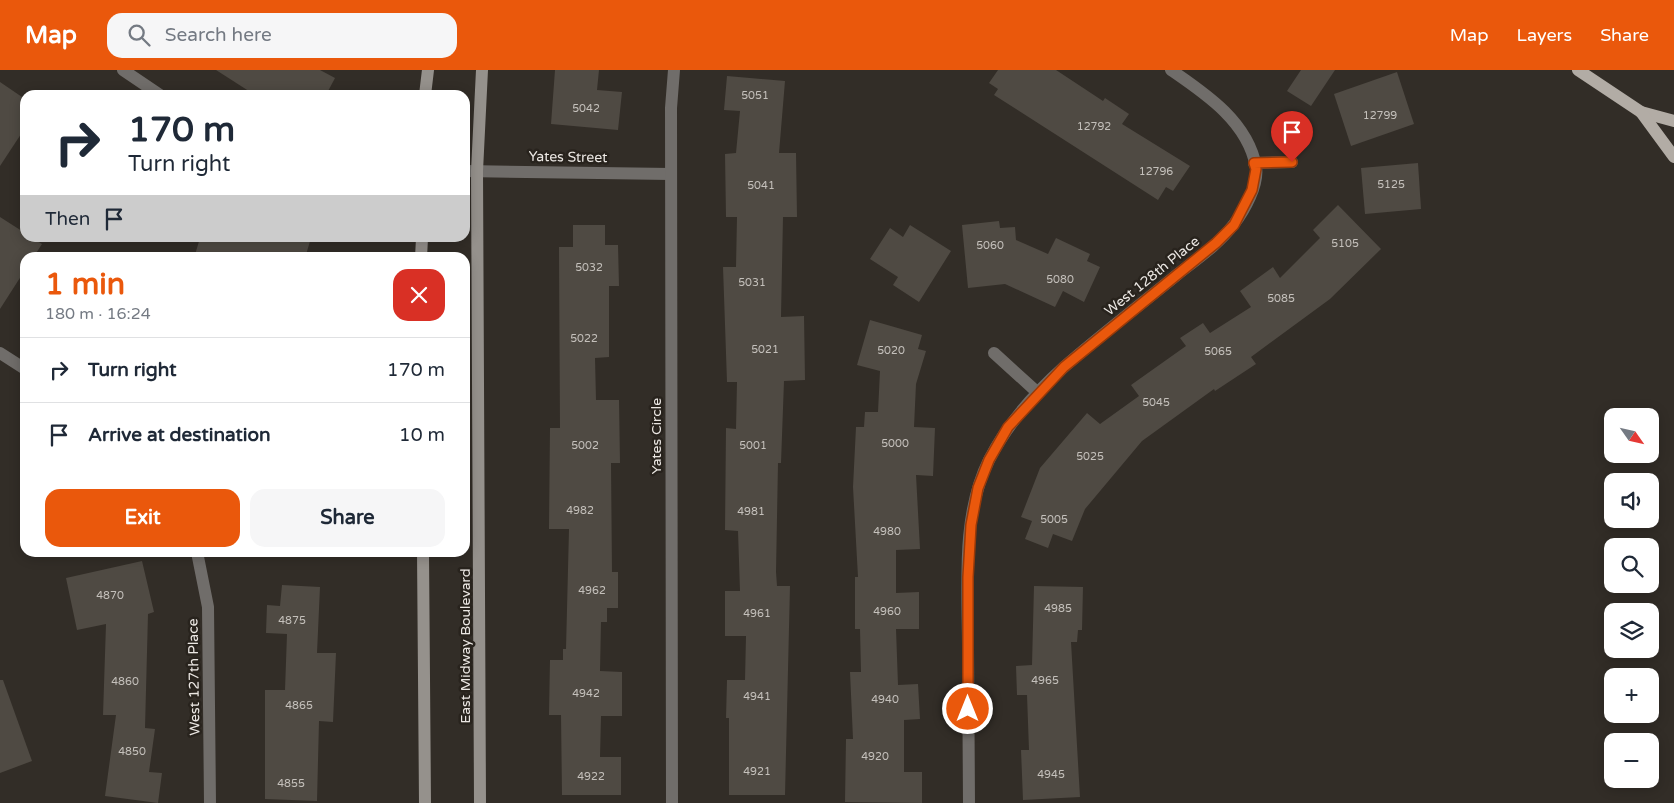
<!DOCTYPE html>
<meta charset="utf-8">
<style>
body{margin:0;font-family:"Varela Round",sans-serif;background:#f6f6f7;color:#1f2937;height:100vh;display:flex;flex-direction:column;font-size:19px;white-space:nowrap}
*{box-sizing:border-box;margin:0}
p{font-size:16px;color:#747a83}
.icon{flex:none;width:28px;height:28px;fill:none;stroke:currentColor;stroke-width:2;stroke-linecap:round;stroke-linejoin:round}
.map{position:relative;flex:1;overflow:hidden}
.drawer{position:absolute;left:20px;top:182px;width:450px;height:305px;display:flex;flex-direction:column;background:#fff;border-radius:15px;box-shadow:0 2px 12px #0003}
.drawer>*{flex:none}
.banner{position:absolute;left:20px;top:20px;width:450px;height:152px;border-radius:15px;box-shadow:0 2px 12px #0003;background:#fff;color:#1f2937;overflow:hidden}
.needle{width:32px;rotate:124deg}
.tools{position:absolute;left:1604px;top:338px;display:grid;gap:10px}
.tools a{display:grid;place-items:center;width:55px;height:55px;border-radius:10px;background:#fff;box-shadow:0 2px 12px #0003;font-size:25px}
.pin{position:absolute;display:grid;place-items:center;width:42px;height:42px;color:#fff;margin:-51px -21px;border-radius:50% 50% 50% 0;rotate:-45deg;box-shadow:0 0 5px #0007}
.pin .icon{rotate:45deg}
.me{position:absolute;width:55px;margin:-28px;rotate:0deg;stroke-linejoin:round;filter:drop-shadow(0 0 4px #0008)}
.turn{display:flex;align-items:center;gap:18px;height:105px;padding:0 25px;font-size:22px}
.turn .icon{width:65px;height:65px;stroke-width:2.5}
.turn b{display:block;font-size:35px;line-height:42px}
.then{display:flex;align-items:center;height:48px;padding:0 25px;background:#0003;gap:10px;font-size:19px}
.round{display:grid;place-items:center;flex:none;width:52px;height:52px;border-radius:15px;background:#f6f6f7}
.head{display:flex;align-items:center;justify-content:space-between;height:85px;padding:0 25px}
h1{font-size:30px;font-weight:800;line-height:38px;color:#ea580c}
.button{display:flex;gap:10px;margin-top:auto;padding:10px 25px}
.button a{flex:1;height:58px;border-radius:15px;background:#ea580c;color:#fff;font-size:20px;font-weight:800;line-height:58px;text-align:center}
.button a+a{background:#f6f6f7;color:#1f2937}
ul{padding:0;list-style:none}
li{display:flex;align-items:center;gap:15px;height:65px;padding:0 25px;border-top:1px solid #e0e1e3}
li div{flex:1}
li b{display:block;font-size:19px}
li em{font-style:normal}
header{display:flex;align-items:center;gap:30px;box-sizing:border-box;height:70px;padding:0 25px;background:#ea580c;color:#fff}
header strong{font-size:24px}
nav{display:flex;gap:28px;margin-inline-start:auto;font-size:18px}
.search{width:350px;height:45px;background:#f6f6f7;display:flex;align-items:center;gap:12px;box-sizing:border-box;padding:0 18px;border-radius:15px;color:#747a83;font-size:19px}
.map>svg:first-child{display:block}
.building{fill:#4f4a43}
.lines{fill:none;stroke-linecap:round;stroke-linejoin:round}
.minor{stroke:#706d6a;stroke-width:12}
.secondary{stroke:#95918c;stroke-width:12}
.primary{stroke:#b2aca5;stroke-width:12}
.route-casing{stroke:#983908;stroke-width:12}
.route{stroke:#ea580c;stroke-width:9}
.labels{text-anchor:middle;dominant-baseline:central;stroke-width:5;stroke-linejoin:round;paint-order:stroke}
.number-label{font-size:11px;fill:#c4c0bb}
.street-label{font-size:14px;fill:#ebe7e3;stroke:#28231d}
</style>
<header>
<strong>Map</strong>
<div class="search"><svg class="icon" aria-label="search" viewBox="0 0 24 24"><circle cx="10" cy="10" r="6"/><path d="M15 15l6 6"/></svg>Search here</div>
<nav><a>Map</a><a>Layers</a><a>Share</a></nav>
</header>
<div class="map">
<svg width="1674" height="733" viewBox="0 0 1674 733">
<rect width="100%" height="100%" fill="#322d27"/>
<g class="building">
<path d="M 216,0 L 320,0 L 335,8 L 326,25 L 255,25 Z"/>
<path d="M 555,0 L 599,0 L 597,20 L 622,22 L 618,60 L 551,54 Z"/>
<path d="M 998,0 L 1056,0 L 1103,31 L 1105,28 L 1129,44 L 1122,54 L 1190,96 L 1173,121 L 1166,117 L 1158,130 L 994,25 L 998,19 L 989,13 Z"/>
<path d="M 1301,0 L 1335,0 L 1311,36 L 1287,21 Z"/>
<path d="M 1397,2 L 1414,54 L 1351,76 L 1334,24 Z"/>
<path d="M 727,6 L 785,11 L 779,83 L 796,83 L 797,147 L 783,147 L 781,247 L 804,246 L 805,310 L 784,311 L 781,393 L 778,393 L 776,502 L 777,516 L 790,516 L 785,725 L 729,725 L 729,648 L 726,648 L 727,610 L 745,610 L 746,566 L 725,566 L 725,521 L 740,521 L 738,461 L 725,460 L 726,358 L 736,359 L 737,312 L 727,312 L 723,197 L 736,197 L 737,147 L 726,147 L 725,84 L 736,83 L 740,41 L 724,40 Z"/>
<path d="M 0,12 L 25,29 L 25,58 L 0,96 Z"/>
<path d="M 1418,93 L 1421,139 L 1365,144 L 1361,98 Z"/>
<path d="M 1338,135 L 1381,179 L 1330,229 L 1251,287 L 1256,294 L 1215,321 L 1214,319 L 1142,371 L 1085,439 L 1072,471 L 1053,464 L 1048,478 L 1025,469 L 1032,451 L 1021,447 L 1040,398 L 1087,343 L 1100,354 L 1139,326 L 1131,315 L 1186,276 L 1180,268 L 1203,253 L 1210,263 L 1251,237 L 1240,221 L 1273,197 L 1280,208 L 1320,168 L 1313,160 Z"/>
<path d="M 0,147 L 25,163 L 25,168 L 32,168 L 42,174 L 33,188 L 25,188 L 25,200 L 0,239 Z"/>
<path d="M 999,151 L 1000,158 L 1015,157 L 1016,170 L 1048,184 L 1056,168 L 1090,184 L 1087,191 L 1100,197 L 1084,232 L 1063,221 L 1055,237 L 1005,214 L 968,218 L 962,155 Z"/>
<path d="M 573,155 L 605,155 L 605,175 L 618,175 L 619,216 L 609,216 L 609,287 L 595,288 L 596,330 L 619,330 L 620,393 L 611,393 L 612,502 L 618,502 L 618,538 L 607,538 L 607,552 L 601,552 L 600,601 L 622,602 L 622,646 L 601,646 L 600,687 L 621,687 L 621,725 L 562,725 L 561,645 L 549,645 L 550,590 L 563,590 L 563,579 L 566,579 L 569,459 L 549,459 L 550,358 L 560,358 L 559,177 L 573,177 Z"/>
<path d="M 910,155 L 951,181 L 919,232 L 893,215 L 898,207 L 870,189 L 890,158 L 903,167 Z"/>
<path d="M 200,168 L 311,168 L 305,188 L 194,188 Z"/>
<path d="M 870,250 L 922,265 L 918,279 L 926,281 L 916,314 L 914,357 L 935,358 L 933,406 L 916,405 L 920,479 L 896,480 L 896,523 L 919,522 L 919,559 L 896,559 L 898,615 L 918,614 L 920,649 L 904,650 L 904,702 L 922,702 L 922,733 L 845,732 L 846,669 L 853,669 L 850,602 L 861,602 L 860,559 L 855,559 L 855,507 L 858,507 L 853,417 L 856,357 L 864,357 L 865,342 L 878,342 L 880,301 L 857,295 Z"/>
<path d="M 142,491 L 154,542 L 148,544 L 145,658 L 155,659 L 149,702 L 162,703 L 158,733 L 105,726 L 116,645 L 103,645 L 106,554 L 77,560 L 66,508 Z"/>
<path d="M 282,515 L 320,517 L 317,583 L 336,583 L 333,652 L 319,651 L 317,731 L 265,729 L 265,620 L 285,620 L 287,564 L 266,563 L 267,535 L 280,536 Z"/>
<path d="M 1034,516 L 1083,517 L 1082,560 L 1078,560 L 1077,572 L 1071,572 L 1080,727 L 1023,730 L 1021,680 L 1029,680 L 1027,625 L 1017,625 L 1016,596 L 1032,595 Z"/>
<path d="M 0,610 L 3,610 L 32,691 L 0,703 Z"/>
</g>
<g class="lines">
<g class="minor">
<path d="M 123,0 L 160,25"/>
<path d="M 1254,93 L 1292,92"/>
<path d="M 465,101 L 671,104"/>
<path d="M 0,283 L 25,299"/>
<path d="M 994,283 L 1038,323"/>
<path d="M 197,482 L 208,537 L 210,733"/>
<path d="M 672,733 L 671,38 L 674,0"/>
<path d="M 969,733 C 969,681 968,629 968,578 C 968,516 961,446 989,390 C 1007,354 1035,323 1064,297 C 1101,265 1140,235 1178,204 C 1197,189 1219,174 1234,154 C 1244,141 1259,115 1256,97 C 1248,52 1206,24 1171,0"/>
</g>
<g class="secondary">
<path d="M 425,25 L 428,0"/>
<path d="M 421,188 L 422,168"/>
<path d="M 423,482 L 425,733"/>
<path d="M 480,733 L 477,101 L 482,0"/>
</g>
<g class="primary">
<path d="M 1578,0 L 1641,42 L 1674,51"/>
<path d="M 1641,42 L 1674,87"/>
</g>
</g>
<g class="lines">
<g class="route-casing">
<path id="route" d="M 968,639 L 968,507 L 971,455 L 978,418 L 989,390 L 1008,357 L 1064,297 L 1216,173 L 1234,155 L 1252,120 L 1256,99 L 1254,93 L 1292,92"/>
</g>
<use href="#route" class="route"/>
</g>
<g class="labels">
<g class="number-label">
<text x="755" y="25">5051</text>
<text x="586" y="38">5042</text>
<text x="1380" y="45">12799</text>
<text x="1094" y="56">12792</text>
<text x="1156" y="101">12796</text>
<text x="1391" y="114">5125</text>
<text x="761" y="115">5041</text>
<text x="1345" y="173">5105</text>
<text x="990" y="175">5060</text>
<text x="589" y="197">5032</text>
<text x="1060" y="209">5080</text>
<text x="752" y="212">5031</text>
<text x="1281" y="228">5085</text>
<text x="584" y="268">5022</text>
<text x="765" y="279">5021</text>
<text x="891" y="280">5020</text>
<text x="1218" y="281">5065</text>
<text x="1156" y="332">5045</text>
<text x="895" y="373">5000</text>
<text x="585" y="375">5002</text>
<text x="753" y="375">5001</text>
<text x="1090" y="386">5025</text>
<text x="580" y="440">4982</text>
<text x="751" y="441">4981</text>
<text x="1054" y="449">5005</text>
<text x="887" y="461">4980</text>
<text x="592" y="520">4962</text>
<text x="110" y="525">4870</text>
<text x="1058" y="538">4985</text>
<text x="887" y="541">4960</text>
<text x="757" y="543">4961</text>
<text x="292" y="550">4875</text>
<text x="1045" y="610">4965</text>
<text x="125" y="611">4860</text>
<text x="586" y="623">4942</text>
<text x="757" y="626">4941</text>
<text x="885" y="629">4940</text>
<text x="299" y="635">4865</text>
<text x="132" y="681">4850</text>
<text x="875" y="686">4920</text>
<text x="757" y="701">4921</text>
<text x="1051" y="704">4945</text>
<text x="591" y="706">4922</text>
<text x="291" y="713">4855</text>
</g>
<g class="street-label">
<text transform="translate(568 87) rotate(1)">Yates Street</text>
<text transform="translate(1152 206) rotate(-39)">West 128th Place</text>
<text transform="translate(656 366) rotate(-90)">Yates Circle</text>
<text transform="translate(465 576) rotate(-90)">East Midway Boulevard</text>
<text transform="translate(194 607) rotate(-91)">West 127th Place</text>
</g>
</g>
</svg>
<div class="tools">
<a><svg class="needle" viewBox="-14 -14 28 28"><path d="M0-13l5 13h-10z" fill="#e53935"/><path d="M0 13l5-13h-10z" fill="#747a83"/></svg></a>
<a><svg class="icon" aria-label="sound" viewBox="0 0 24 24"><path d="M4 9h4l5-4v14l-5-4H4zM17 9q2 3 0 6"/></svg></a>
<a><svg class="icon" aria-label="search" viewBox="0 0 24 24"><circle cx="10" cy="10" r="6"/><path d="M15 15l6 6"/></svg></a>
<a><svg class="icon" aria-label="layers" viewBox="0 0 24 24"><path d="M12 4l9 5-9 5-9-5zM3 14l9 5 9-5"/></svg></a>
<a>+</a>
<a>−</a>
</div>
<div class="pin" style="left:1292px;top:92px;background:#d93025"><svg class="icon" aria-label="arrive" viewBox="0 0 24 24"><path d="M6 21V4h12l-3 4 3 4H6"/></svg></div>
<svg class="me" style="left:968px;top:639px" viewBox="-20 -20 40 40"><circle r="17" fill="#ea580c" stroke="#fff" stroke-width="3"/><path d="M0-11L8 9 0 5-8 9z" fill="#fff"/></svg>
<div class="banner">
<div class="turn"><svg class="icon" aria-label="right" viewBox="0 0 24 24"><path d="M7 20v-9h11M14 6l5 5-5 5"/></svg><div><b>170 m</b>Turn right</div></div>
<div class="then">Then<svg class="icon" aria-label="arrive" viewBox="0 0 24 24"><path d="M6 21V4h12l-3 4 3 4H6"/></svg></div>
</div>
<section class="drawer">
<div class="head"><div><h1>1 min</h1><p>180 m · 16:24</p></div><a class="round" style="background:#d93025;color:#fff"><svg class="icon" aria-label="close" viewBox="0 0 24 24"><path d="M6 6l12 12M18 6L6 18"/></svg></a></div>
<ul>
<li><svg class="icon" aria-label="right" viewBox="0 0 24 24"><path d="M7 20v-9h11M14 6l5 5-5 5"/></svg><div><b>Turn right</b></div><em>170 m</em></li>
<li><svg class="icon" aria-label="arrive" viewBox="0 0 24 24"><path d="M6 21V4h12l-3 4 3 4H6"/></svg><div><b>Arrive at destination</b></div><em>10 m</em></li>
</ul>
<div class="button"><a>Exit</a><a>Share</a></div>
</section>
</div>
